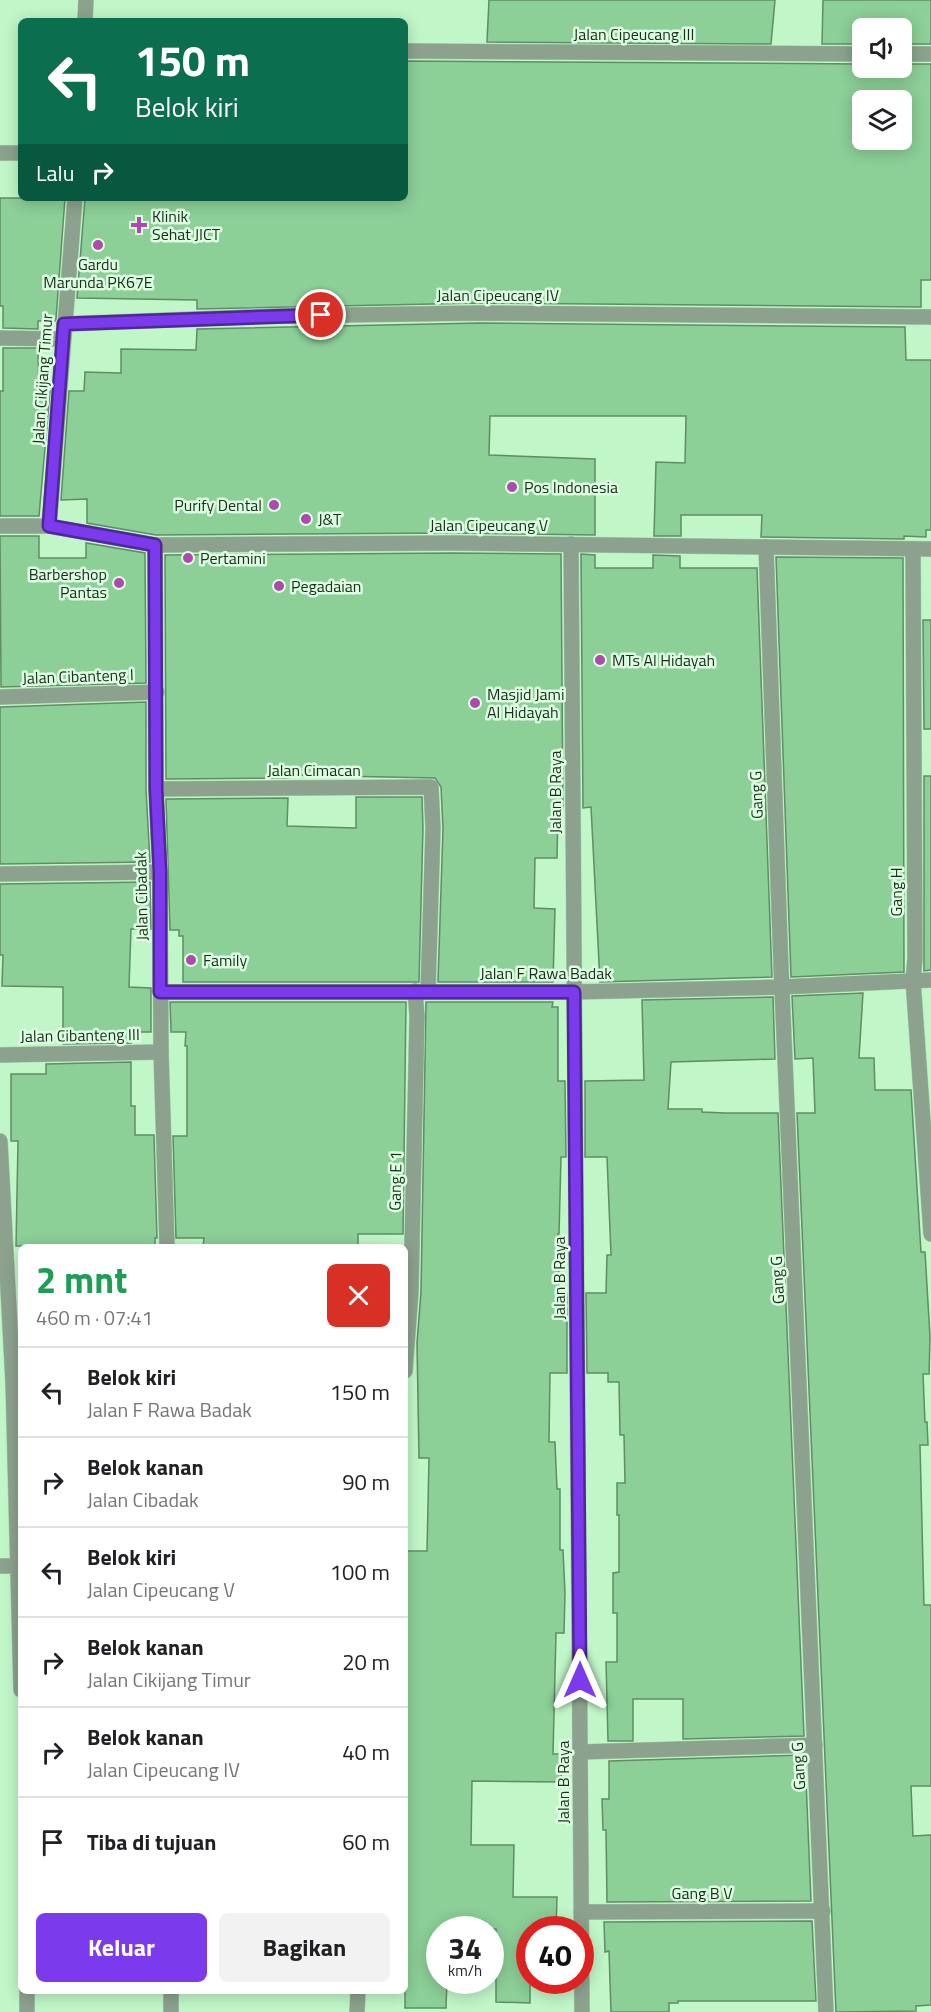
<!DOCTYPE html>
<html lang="id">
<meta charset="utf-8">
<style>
body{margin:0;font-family:"Titillium Web",sans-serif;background:#f2f2f2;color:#202124;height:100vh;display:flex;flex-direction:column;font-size:22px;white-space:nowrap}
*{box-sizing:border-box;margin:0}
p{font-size:20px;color:#757577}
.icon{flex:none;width:33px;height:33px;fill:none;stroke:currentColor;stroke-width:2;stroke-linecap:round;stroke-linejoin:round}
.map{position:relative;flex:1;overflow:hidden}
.drawer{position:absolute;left:18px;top:1244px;width:390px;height:750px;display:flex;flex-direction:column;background:#fff;border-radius:9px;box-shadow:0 3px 15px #0003}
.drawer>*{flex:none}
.hud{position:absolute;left:18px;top:18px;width:390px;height:183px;border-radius:9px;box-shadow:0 3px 15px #0003;background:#0b6e4f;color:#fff;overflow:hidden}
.fabs{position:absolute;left:852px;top:18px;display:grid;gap:12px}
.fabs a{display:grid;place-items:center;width:60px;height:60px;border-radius:9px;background:#fff;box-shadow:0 3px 15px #0003;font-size:30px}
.speed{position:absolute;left:426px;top:1916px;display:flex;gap:12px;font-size:30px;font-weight:700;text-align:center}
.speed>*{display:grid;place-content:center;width:78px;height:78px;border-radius:50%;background:#fff;box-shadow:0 3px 15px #0003;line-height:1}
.speed small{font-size:15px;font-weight:400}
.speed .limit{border:9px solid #d22;background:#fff;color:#111}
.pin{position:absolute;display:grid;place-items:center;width:51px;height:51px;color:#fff;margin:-26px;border:3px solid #fff;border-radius:50%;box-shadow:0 2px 6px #0007}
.me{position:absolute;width:66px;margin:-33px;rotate:0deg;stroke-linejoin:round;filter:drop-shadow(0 0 4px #0008)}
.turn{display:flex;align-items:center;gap:21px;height:126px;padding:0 18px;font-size:27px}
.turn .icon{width:78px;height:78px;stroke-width:2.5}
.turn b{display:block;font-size:42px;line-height:51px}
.then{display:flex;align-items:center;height:57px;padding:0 18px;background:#0003;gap:12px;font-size:22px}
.round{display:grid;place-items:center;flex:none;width:63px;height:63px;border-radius:9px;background:#f2f2f2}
.overview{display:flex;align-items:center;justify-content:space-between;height:102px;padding:0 18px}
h1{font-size:36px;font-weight:700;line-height:45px;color:#1e9e55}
.primary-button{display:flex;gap:12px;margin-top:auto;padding:12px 18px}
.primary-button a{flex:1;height:69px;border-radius:9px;background:#7c3aed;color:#fff;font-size:24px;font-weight:700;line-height:69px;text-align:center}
.primary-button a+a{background:#f2f2f2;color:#202124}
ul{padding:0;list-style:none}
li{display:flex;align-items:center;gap:18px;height:90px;padding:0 18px;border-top:2px solid #e0e0e0}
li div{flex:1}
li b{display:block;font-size:22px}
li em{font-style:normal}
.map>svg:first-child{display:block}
.building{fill:#8ccf97;stroke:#5d8e64;stroke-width:1.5;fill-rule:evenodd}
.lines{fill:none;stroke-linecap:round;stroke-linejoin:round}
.minor-casing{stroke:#a3d2a9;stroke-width:16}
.tertiary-casing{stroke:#a3d2a9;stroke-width:16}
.minor{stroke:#8ca28e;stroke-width:15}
.tertiary{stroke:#8ca28e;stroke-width:15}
.route-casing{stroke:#51269a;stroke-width:15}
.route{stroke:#7c3aed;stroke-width:10}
.poi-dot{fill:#af49ad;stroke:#defee2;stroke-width:2}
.labels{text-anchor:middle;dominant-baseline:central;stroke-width:5;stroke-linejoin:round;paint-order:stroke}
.street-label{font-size:16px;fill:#192e1d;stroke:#defee2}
.poi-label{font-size:16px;fill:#192e1d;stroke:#defee2;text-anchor:start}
</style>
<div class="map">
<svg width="931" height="2012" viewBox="0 0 931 2012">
<rect width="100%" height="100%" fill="#c1f6c8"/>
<g class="building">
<path d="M 489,0 L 775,0 L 771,44 L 487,42 Z"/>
<path d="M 823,0 L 931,0 L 931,44 L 902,44 L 902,28 L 862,28 L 862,44 L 822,44 Z"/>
<path d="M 405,61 L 862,64 L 862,68 L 902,68 L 902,64 L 931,64 L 931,280 L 921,280 L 921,307 L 479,303 L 197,309 L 197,300 L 77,298 L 85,198 L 405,198 ZM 862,100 L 902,100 L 902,140 L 862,140 Z"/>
<path d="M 0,198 L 65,198 L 56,319 L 55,321 L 38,321 L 38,329 L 3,328 L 3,306 L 0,306 Z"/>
<path d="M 479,323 L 905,327 L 906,360 L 931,360 L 931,530 L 926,530 L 926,537 L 904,536 L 904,539 L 761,537 L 762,515 L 681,515 L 681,536 L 654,536 L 656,462 L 685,463 L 686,416 L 490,416 L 489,455 L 595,459 L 595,535 L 452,533 L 156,535 L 87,523 L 87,499 L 61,500 L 69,391 L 84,391 L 85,372 L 121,373 L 121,349 L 196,350 L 197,329 Z"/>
<path d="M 3,348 L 38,348 L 39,391 L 50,391 L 39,516 L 0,516 L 0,391 L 3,391 Z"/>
<path d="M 0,536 L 39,536 L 39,558 L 86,558 L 86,543 L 145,553 L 146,683 L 1,687 Z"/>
<path d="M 452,553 L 561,554 L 563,808 L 558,808 L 557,858 L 535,858 L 534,908 L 555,909 L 553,982 L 438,982 L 443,828 L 441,787 L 435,778 L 288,775 L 288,778 L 166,779 L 165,555 Z"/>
<path d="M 581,554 L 595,555 L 595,568 L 653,568 L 653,555 L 680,556 L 680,568 L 757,568 L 772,977 L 600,982 L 591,807 L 583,808 Z"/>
<path d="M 776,557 L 903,558 L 904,972 L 791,977 Z"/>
<path d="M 923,620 L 931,620 L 931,729 L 924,729 Z"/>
<path d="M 146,702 L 146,789 L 150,862 L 0,864 L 0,707 Z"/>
<path d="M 924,776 L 931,776 L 931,970 L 924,971 Z"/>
<path d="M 356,797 L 422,797 L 423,828 L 419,982 L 183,982 L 183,936 L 179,936 L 179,930 L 170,930 L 166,799 L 288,798 L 287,826 L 356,828 Z"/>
<path d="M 150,882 L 151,929 L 131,929 L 129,987 L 151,988 L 151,1032 L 131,1032 L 131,1043 L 63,1044 L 63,987 L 2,986 L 3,955 L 0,955 L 0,884 Z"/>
<path d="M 863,993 L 859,1058 L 874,1058 L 875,1090 L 911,1090 L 921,1252 L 925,1252 L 930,1337 L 929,1374 L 923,1374 L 925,1422 L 927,1422 L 928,1445 L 920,1445 L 924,1605 L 931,1605 L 931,1786 L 911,1786 L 913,1836 L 931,1835 L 931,2005 L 916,2006 L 916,2011 L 836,2012 L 797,1113 L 815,1113 L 813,1058 L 795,1059 L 792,996 Z"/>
<path d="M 773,997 L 775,1059 L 671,1062 L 668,1109 L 702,1109 L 702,1112 L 725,1113 L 778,1113 L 804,1736 L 683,1739 L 683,1699 L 633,1699 L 633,1741 L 608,1741 L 606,1662 L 617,1662 L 617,1613 L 613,1613 L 613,1573 L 619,1572 L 619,1515 L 617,1515 L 617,1483 L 625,1483 L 624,1435 L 620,1435 L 619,1382 L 608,1382 L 608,1373 L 587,1373 L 586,1293 L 606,1293 L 607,1255 L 611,1255 L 607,1157 L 585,1157 L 585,1081 L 644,1080 L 642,1000 Z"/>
<path d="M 170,1002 L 406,1002 L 403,1234 L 358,1234 L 358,1246 L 203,1246 L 204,1238 L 176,1238 L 173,1136 L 187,1136 L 187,1046 L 185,1046 L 186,1032 L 171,1032 Z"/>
<path d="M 426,1002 L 553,1002 L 552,1007 L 558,1007 L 558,1081 L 565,1081 L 566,1157 L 561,1157 L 559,1234 L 558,1234 L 559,1293 L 567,1293 L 567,1373 L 550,1373 L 549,1442 L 555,1442 L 557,1489 L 560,1489 L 560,1550 L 563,1550 L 565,1593 L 564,1633 L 556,1633 L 553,1754 L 562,1754 L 561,1782 L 472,1781 L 471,1845 L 514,1845 L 513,1897 L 557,1897 L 556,1929 L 530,1929 L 530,2003 L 496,2002 L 496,1929 L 440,1929 L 440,1980 L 447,1980 L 446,2008 L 405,2008 L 405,1551 L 427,1551 L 429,1458 L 419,1458 L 417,1343 L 421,1292 Z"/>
<path d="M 131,1062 L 131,1106 L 135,1106 L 135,1135 L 154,1135 L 157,1238 L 155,1238 L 155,1246 L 16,1246 L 18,1141 L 11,1141 L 11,1074 L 46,1074 L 46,1064 Z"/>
<path d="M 805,1755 L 811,1901 L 607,1902 L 606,1830 L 603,1830 L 602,1799 L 609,1799 L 609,1761 Z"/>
<path d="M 812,1921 L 816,2001 L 678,2001 L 678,2003 L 669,2003 L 669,2012 L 611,2012 L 609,1951 L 605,1952 L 604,1922 Z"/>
</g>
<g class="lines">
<g class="minor-casing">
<g id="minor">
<path d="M 405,51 L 862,54"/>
<path d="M 902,54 L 931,54"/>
<path d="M 0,153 L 21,153"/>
<path d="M 64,324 L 276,316 L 479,313 L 931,317"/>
<path d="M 0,338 L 63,339"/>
<path d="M 155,545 L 156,789 L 160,872 L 161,1052 L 167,1246"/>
<path d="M 766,547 L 781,967 L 826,2012"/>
<path d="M 913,549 L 915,958 L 913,980 L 931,1234"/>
<path d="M 0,697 L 157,692"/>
<path d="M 156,789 L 431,787 L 433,828 L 428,991"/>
<path d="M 0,874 L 160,872"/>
<path d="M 160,992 L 574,992 L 782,987 L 931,980"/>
<path d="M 0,1055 L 161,1052"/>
<path d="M 0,1141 L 13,1383 L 21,1690"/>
<path d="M 405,1371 L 411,1292 L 417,1016 L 415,991"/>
<path d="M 0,1566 L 21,1566"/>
<path d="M 580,1752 L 815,1745"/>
<path d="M 581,1912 L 823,1911"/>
<path d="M 27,2012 L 27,1990"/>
<path d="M 171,2012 L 171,1990"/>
<path d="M 357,2012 L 358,1990"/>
</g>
</g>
<g class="tertiary-casing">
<g id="tertiary">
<path d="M 85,21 L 86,0"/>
<path d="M 0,526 L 49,526 L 155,545 L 452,543 L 931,549"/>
<path d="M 49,526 L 75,198"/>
<path d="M 571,544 L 582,2012"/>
</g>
</g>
<use href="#minor" class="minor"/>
<use href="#tertiary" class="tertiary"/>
</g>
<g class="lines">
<g class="route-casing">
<path id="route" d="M 321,315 L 64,324 L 49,526 L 155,545 L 156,789 L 160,872 L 160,992 L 574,992 L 580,1680"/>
</g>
<use href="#route" class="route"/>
</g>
<g class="poi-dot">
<path d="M136 216h6v6h6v6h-6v6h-6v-6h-6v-6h6z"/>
<circle cx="98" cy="245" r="6"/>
<circle cx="512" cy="487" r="6"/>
<circle cx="274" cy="505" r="6"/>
<circle cx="306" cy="519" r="6"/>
<circle cx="188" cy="558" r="6"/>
<circle cx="119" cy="583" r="6"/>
<circle cx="279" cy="586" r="6"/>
<circle cx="600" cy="660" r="6"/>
<circle cx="475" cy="703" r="6"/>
<circle cx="191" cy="960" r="6"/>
</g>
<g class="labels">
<g class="street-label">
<text x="634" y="34">Jalan Cipeucang III</text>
<text x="498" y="295">Jalan Cipeucang IV</text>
<text transform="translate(42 379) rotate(-86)">Jalan Cikijang Timur</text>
<text x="489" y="525">Jalan Cipeucang V</text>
<text transform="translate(78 676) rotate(-2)">Jalan Cibanteng I</text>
<text x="314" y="770">Jalan Cimacan</text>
<text transform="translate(555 792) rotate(-90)">Jalan B Raya</text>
<text transform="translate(756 795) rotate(-92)">Gang G</text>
<text transform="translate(896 892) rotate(-90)">Gang H</text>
<text transform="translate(141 896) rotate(-91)">Jalan Cibadak</text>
<text x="546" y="973">Jalan F Rawa Badak</text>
<text transform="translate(80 1035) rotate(-1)">Jalan Cibanteng III</text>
<text transform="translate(395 1181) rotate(-89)">Gang E 1</text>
<text transform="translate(559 1278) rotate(-90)">Jalan B Raya</text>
<text transform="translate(777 1280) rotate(-93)">Gang G</text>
<text transform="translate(798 1766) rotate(-93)">Gang G</text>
<text transform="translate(563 1782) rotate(-90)">Jalan B Raya</text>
<text x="702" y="1893">Gang B V</text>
</g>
<g class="poi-label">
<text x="152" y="216">Klinik<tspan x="152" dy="18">Sehat JICT</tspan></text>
<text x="98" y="264" text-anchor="middle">Gardu<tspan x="98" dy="18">Marunda PK67E</tspan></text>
<text x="524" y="487">Pos Indonesia</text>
<text x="262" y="505" text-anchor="end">Purify Dental</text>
<text x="318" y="519">J&amp;T</text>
<text x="200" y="558">Pertamini</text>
<text x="107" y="574" text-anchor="end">Barbershop<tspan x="107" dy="18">Pantas</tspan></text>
<text x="291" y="586">Pegadaian</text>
<text x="612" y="660">MTs Al Hidayah</text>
<text x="487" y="694">Masjid Jami<tspan x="487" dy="18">Al Hidayah</tspan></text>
<text x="203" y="960">Family</text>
</g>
</g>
</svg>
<div class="fabs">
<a><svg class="icon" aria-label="sound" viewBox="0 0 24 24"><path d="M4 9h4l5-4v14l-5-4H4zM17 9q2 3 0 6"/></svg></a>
<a><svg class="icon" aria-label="layers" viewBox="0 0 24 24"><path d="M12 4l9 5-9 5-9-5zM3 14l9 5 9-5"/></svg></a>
</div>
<div class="speed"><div>34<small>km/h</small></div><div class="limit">40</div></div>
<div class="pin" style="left:321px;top:315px;background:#d93025"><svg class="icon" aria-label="arrive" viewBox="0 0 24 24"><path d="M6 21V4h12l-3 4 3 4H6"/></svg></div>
<svg class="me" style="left:580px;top:1680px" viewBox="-20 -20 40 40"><path d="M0-17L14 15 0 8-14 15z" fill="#7c3aed" stroke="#fff" stroke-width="4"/></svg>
<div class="hud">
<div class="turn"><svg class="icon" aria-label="left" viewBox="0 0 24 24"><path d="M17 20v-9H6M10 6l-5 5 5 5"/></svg><div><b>150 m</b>Belok kiri</div></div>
<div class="then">Lalu<svg class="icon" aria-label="right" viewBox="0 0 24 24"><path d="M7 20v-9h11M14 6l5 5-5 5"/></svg></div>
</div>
<section class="drawer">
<div class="overview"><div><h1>2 mnt</h1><p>460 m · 07:41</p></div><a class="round" style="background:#d93025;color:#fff"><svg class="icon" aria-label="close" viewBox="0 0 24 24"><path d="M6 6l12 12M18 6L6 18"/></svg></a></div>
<ul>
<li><svg class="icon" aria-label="left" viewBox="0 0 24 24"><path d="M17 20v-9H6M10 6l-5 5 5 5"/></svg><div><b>Belok kiri</b><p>Jalan F Rawa Badak</p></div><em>150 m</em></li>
<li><svg class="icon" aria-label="right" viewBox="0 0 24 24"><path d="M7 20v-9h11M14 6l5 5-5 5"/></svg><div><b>Belok kanan</b><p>Jalan Cibadak</p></div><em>90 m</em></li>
<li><svg class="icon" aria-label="left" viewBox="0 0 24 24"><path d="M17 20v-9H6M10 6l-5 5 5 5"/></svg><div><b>Belok kiri</b><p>Jalan Cipeucang V</p></div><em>100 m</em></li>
<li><svg class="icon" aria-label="right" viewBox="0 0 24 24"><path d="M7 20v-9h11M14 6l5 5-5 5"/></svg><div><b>Belok kanan</b><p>Jalan Cikijang Timur</p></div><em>20 m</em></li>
<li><svg class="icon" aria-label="right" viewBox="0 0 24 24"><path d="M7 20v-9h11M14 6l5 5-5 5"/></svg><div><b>Belok kanan</b><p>Jalan Cipeucang IV</p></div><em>40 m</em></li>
<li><svg class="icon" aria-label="arrive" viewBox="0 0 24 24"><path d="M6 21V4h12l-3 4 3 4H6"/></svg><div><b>Tiba di tujuan</b></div><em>60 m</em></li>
</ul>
<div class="primary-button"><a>Keluar</a><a>Bagikan</a></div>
</section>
</div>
